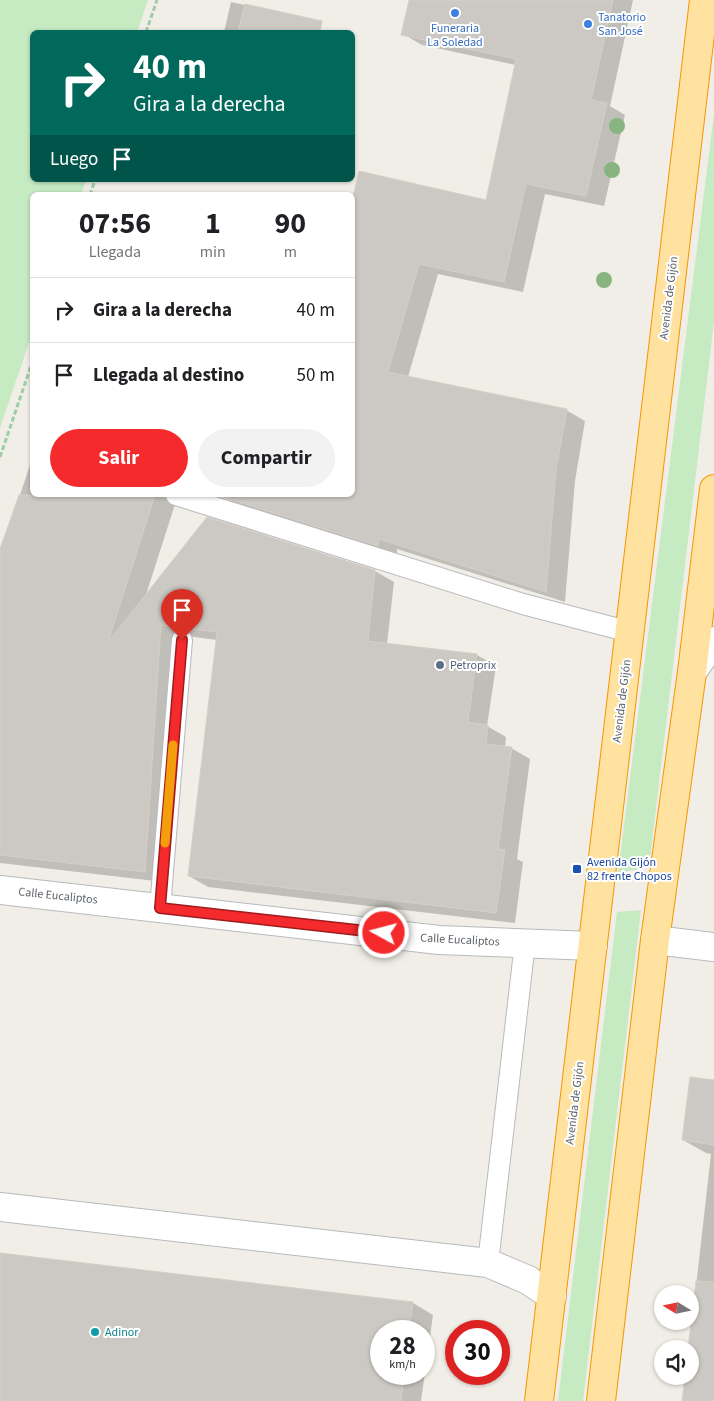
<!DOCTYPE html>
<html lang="es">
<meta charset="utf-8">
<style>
body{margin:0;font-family:"Source Sans 3",sans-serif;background:#f2f2f2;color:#202124;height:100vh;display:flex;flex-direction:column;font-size:19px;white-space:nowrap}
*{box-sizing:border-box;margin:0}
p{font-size:16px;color:#757577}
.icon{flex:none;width:28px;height:28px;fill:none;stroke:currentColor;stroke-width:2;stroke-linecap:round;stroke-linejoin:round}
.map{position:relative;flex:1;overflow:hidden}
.side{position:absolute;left:30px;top:192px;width:325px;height:305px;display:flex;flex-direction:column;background:#fff;border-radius:8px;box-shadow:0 1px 4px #0004}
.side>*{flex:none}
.guide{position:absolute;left:30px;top:30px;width:325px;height:152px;border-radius:8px;box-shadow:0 1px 4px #0004;background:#00695c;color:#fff;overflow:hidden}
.needle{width:32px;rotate:280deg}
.tools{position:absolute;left:654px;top:1285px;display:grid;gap:10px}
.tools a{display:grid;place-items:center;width:45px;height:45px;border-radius:50%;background:#fff;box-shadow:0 1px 4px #0004;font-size:25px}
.speed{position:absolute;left:370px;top:1320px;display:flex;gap:10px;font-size:25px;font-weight:700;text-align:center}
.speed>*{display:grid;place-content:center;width:65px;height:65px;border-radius:50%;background:#fff;box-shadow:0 1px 4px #0004;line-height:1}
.speed small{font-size:12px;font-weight:400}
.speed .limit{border:8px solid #d22;background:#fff;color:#111}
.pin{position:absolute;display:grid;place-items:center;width:42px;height:42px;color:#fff;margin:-51px -21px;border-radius:50% 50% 50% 0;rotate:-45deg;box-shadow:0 0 5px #0007}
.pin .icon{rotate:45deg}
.me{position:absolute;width:55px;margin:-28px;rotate:277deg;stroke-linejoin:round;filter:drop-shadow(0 0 4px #0008)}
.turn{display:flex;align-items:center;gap:18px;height:105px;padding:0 20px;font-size:22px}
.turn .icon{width:65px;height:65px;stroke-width:2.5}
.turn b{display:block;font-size:35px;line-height:42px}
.then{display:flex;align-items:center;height:48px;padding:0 20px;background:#0003;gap:10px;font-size:19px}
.eta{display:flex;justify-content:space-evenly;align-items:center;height:85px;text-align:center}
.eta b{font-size:30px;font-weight:700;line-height:35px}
.button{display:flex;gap:10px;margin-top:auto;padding:10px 20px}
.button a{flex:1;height:58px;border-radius:30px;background:#f42a2c;color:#fff;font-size:20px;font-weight:700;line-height:58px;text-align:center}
.button a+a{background:#f2f2f2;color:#202124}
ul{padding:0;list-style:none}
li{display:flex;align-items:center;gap:15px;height:65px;padding:0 20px;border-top:1px solid #e0e0e0}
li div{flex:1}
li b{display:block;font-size:19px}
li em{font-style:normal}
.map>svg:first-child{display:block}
.green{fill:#c6eac2}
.shadow{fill:#0003;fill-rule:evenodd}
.building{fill:#ccc9c4;stroke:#d6cfc4}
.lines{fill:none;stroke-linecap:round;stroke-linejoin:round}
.service-casing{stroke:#b7babe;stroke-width:22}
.minor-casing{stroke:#b7babe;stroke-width:30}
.trunk-casing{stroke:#f89500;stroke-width:30}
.path{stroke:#9ccda6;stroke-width:3;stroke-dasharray:5 2.5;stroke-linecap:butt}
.service{stroke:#fff;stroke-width:20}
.minor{stroke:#fff;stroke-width:28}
.trunk{stroke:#ffe29f;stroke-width:28}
.tree{fill:#88b482}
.route-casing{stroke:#9f1b1d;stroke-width:12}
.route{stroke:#f42a2c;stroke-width:9}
.slow{stroke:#f59e0b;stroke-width:9}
.shop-dot{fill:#3f7fe0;stroke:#fff;stroke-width:2}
.service-dot{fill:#5c6f8a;stroke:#fff;stroke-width:2}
.transit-dot{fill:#1a4fb4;stroke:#fff;stroke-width:2}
.culture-dot{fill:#0f9aa8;stroke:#fff;stroke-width:2}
.labels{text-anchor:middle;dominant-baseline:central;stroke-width:4;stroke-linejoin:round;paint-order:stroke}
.shop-label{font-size:12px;fill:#366cbe;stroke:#fff;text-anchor:start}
.street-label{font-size:12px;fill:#5e6368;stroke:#fff}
.service-label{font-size:12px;fill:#4e5e75;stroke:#fff;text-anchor:start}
.transit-label{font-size:12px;fill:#164399;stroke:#fff;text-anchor:start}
.culture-label{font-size:12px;fill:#0d838f;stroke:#fff;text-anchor:start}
</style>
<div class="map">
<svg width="714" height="1401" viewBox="0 0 714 1401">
<rect width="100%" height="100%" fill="#f1eee7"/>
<g class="green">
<path d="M 0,0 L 148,0 L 137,32 L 32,32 L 32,180 L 86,180 L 81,195 L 32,195 L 32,334 L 0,428 Z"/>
<path d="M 714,114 L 714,322 L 649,867 L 618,873 Z"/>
<path d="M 641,910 L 583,1401 L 558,1401 L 617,912 Z"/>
</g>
<g class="shadow">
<path d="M 410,0 L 633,0 L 610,106 L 625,115 L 604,206 L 545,194 L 523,292 L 438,274 L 408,377 L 566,410 L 585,421 L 575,481 L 565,602 L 397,549 L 397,556 L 243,508 L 222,495 L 352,495 L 352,207 L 487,201 L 516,65 L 422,45 L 403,34 Z"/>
<path d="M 231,2 L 309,19 L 319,25 L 317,32 L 224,32 Z"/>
<path d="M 32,459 L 32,495 L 178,495 L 145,598 L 208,519 L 375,571 L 394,582 L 387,644 L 477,655 L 496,666 L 487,726 L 506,737 L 505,748 L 511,748 L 530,759 L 517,859 L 523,862 L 515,923 L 208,887 L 189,876 L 217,640 L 179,635 L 164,882 L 0,863 L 0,555 Z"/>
<path d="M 714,1082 L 714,1401 L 683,1401 L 690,1376 L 689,1349 L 711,1154 L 706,1153 L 683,1140 Z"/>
<path d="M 0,1254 L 413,1303 L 433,1315 L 421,1401 L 0,1401 ZM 381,1331 L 424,1331 L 424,1374 L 381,1374 Z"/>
</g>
<g class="building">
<path d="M 409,0 L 613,0 L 591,100 L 607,103 L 586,196 L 526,184 L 504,282 L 419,264 L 388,372 L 567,409 L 556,470 L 546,592 L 379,539 L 378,546 L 223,497 L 225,495 L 352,495 L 352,201 L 359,171 L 486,200 L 516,59 L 401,35 Z"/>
<path d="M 245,4 L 322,21 L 320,32 L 238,32 Z"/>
<path d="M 19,495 L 155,495 L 108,642 L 207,517 L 375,570 L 368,641 L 477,654 L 468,722 L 488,725 L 486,744 L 512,747 L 498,849 L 505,850 L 496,913 L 188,876 L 217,632 L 161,625 L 145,872 L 0,855 L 0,549 Z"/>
<path d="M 690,1077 L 714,1080 L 714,1145 L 682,1140 Z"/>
<path d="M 0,1253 L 413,1302 L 409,1331 L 381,1331 L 381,1374 L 404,1374 L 401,1401 L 0,1401 Z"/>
<path d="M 696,1281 L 714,1282 L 714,1401 L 682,1401 L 685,1376 L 690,1376 L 690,1349 L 688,1349 Z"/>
</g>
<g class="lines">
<g class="service-casing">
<g id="service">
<path d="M 176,495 L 523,604 L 630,632"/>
<path d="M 160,908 L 182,640"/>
<path d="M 488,1263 L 525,943"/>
</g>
</g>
<g class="minor-casing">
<g id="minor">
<path d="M 692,672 L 714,641"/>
<path d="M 0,890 L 439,940 L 593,946"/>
<path d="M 655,940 L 714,947"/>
<path d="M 0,1207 L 488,1263 L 528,1280 L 552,1296"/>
</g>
</g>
<g class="trunk-casing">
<g id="trunk">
<path d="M 539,1401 L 704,0"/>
<path d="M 601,1401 L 655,940 L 692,672 L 714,489"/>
</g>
</g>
<g class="path">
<path d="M 146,32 L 157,0"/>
<path d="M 90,195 L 95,180"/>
<path d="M 0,457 L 32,363"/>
</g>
<use href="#service" class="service"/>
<use href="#minor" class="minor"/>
<use href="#trunk" class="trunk"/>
</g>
<g class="tree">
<circle cx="617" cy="126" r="8"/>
<circle cx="612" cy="170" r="8"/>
<circle cx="604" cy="280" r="8"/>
</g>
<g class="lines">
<g class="route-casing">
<path id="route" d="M 182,640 L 160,908 L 384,933"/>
</g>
<use href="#route" class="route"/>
<path class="slow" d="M 165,843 L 173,745"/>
</g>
<g class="shop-dot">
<circle cx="455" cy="13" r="5"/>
<circle cx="588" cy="24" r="5"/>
</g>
<circle class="service-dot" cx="440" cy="665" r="5"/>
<rect class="transit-dot" x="572" y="864" width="10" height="10" rx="2.5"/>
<circle class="culture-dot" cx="95" cy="1332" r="5"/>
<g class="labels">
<g class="shop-label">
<text x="598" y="17">Tanatorio<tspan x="598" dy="14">San José</tspan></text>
<text x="455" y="28" text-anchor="middle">Funeraria<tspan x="455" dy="14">La Soledad</tspan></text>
</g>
<g class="street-label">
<text transform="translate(669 298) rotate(-83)">Avenida de Gijón</text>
<text transform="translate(622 701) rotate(-83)">Avenida de Gijón</text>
<text transform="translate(58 896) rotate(6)">Calle Eucaliptos</text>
<text transform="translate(460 940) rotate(3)">Calle Eucaliptos</text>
<text transform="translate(575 1103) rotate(-83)">Avenida de Gijón</text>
</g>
<g class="service-label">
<text x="450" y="665">Petroprix</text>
</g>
<g class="transit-label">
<text x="587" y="862">Avenida Gijón<tspan x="587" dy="14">82 frente Chopos</tspan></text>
</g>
<g class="culture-label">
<text x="105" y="1332">Adinor</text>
</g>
</g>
</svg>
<div class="tools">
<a><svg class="needle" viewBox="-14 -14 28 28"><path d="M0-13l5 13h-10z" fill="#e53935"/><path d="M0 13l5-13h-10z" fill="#757577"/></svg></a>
<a><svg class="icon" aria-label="sound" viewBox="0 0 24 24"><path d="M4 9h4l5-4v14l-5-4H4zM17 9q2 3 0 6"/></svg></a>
</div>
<div class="speed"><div>28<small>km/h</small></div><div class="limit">30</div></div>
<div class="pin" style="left:182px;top:640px;background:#d93025"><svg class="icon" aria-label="arrive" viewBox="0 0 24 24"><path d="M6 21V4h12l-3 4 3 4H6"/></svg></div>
<svg class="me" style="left:384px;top:933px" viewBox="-20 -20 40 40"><circle r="17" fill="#f42a2c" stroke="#fff" stroke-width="3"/><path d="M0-11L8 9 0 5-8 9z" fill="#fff"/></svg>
<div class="guide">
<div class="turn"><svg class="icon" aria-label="right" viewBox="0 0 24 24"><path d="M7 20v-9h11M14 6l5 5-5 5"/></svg><div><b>40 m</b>Gira a la derecha</div></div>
<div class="then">Luego<svg class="icon" aria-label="arrive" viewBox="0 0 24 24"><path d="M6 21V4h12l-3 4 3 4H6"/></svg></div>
</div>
<section class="side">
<div class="eta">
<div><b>07:56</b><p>Llegada</p></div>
<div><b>1</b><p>min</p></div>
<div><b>90</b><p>m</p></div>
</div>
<ul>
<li><svg class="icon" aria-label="right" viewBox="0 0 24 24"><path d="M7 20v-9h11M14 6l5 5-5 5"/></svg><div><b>Gira a la derecha</b></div><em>40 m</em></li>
<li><svg class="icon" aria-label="arrive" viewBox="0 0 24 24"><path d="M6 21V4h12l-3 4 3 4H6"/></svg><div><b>Llegada al destino</b></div><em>50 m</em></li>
</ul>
<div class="button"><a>Salir</a><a>Compartir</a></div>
</section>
</div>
